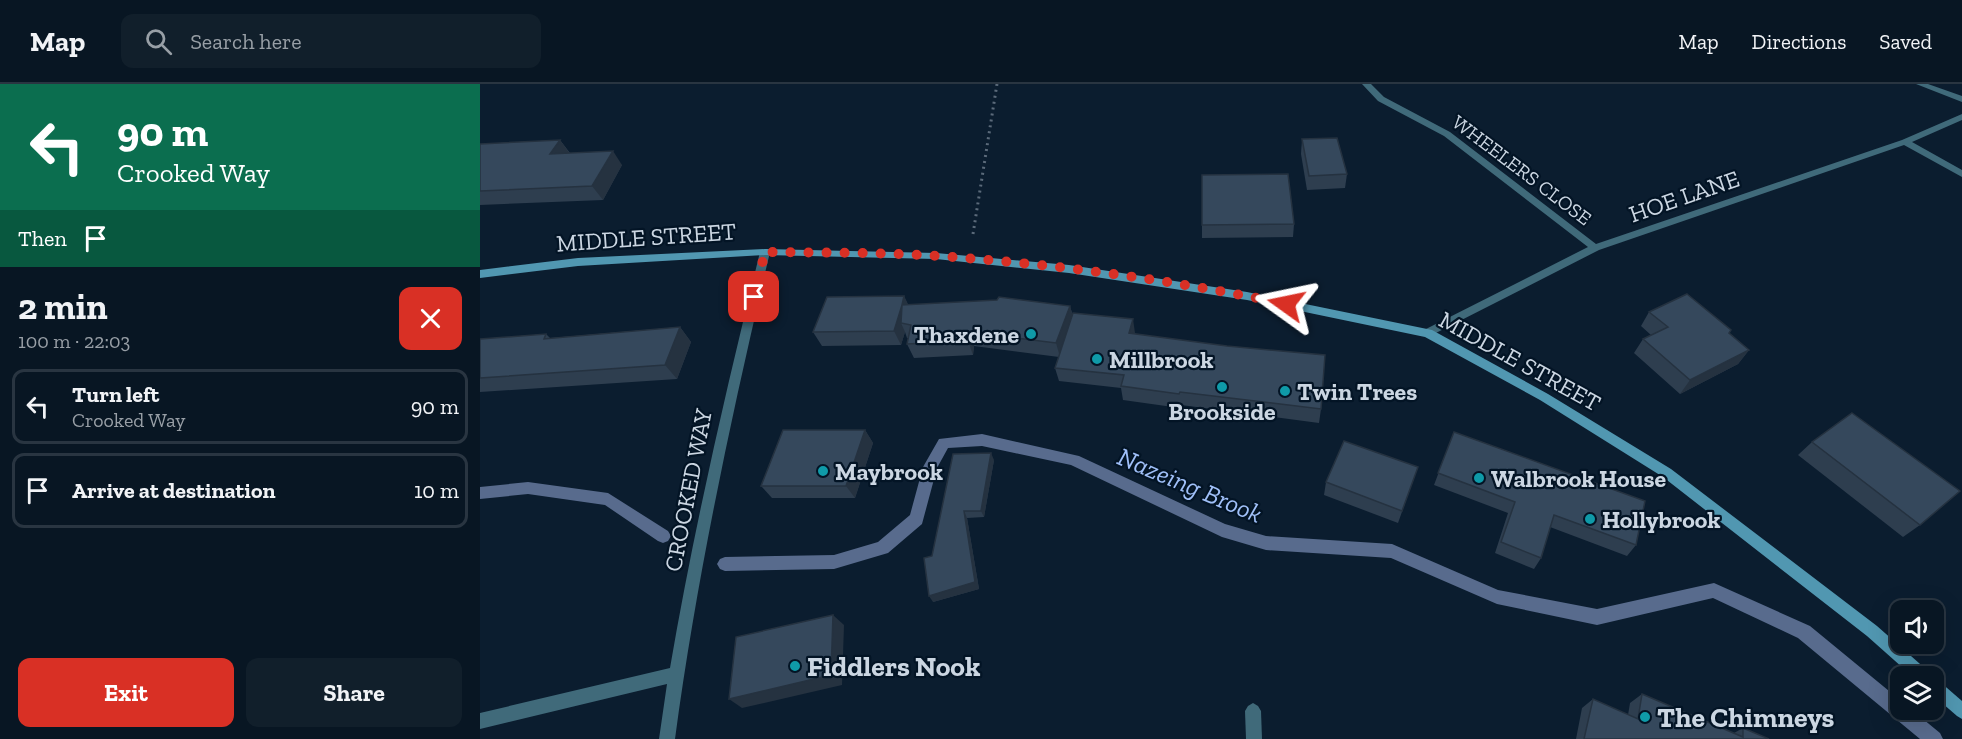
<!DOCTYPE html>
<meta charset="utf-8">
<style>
body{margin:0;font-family:"Zilla Slab",serif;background:#111f2b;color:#f1f3f6;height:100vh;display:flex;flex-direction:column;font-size:22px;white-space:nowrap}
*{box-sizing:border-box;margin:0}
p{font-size:20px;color:#989fa6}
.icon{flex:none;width:33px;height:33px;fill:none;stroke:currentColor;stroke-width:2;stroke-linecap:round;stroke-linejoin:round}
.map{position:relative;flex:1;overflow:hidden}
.sheet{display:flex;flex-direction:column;background:#081623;width:480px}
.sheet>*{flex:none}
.hud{background:#0b6e4f;color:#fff;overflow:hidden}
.buttons{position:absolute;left:1410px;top:516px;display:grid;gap:12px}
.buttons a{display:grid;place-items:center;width:54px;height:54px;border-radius:12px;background:#081623;box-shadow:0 6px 24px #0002,0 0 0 2px #293541;font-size:30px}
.pin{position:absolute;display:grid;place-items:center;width:51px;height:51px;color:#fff;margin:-26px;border-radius:12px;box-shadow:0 3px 9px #0006}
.me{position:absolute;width:66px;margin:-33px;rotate:282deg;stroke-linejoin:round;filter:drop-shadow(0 0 4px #0008)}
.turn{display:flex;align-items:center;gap:21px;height:126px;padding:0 18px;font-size:27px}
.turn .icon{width:78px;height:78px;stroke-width:2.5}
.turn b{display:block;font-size:42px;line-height:51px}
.then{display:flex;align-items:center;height:57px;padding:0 18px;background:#0003;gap:12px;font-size:22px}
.round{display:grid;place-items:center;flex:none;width:63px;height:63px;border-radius:12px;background:#111f2b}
.overview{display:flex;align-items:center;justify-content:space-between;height:102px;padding:0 18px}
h1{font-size:36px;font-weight:800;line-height:45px}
.cta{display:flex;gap:12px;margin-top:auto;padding:12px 18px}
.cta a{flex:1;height:69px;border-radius:12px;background:#d93025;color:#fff;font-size:24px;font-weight:800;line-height:69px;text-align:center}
.cta a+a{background:#111f2b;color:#f1f3f6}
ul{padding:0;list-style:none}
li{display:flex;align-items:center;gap:18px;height:75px;margin:0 12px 9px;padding:0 6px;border:3px solid #293541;border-radius:12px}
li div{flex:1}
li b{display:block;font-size:22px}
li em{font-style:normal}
header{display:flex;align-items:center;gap:36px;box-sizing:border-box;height:84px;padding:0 30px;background:#081623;border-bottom:2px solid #293541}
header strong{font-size:28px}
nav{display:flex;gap:33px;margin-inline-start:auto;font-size:21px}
.search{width:420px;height:54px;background:#111f2b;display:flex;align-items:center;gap:15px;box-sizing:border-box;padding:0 21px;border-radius:12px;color:#989fa6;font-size:22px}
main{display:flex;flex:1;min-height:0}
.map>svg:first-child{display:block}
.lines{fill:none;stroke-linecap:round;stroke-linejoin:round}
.stream{fill:#586b8d;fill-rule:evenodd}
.path{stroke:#5b6a7a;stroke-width:3;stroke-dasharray:2 4;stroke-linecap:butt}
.street{fill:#406a7a;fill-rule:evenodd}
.secondary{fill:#5197b1;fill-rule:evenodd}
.wall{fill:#2e3e4f}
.shaded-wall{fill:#253240}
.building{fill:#35485c;stroke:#253240;stroke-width:1.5}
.route{stroke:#d93025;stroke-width:10;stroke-dasharray:0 18}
.culture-dot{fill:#0f9aa8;stroke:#031425;stroke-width:2}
.labels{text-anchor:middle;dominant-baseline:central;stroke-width:4.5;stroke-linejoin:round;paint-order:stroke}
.far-street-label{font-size:20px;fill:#cbd6e2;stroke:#031425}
.street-label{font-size:24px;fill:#cbd6e2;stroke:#031425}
.poi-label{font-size:24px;font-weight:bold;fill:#cbd6e2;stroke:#031425;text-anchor:start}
.water-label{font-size:26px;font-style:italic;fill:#a0c0f9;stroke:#031425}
.near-poi-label{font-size:28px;font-weight:bold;fill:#cbd6e2;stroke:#031425;text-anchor:start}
</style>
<header>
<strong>Map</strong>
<div class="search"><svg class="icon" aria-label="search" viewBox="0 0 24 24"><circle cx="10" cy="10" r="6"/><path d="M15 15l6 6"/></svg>Search here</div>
<nav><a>Map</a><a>Directions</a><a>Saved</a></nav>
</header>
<main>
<section class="sheet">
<div class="hud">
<div class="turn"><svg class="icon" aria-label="left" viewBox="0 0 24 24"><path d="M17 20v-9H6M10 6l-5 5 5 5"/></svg><div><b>90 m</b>Crooked Way</div></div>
<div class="then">Then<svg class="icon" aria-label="arrive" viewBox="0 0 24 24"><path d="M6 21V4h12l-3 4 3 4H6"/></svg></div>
</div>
<div class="overview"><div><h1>2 min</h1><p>100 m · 22:03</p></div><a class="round" style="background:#d93025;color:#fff"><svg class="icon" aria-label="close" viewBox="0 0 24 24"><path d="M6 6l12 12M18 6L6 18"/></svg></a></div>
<ul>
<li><svg class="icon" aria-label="left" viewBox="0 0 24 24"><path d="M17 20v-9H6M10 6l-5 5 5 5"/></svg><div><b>Turn left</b><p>Crooked Way</p></div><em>90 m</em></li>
<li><svg class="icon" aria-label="arrive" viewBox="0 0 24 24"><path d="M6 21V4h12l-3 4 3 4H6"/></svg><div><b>Arrive at destination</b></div><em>10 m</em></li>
</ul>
<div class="cta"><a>Exit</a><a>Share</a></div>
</section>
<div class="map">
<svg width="1482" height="655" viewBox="0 0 1482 655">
<rect width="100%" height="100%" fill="#0b1d2f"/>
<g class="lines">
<g class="stream">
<path d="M 502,350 L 599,372 L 745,440 L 786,452 L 912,460 L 1018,506 L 1117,525 L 1234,499 L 1330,542 L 1420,616 L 1420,626 L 1432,626 L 1460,649 L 1463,655 L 1440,655 L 1318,554 L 1233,514 L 1117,541 L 1017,520 L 911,474 L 786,466 L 742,453 L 591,381 L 502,362 L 468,364 L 457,384 L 442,440 L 408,469 L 354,485 L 245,487 L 240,485 L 237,480 L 240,475 L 245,473 L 354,471 L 398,458 L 430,431 L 443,383 L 459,355 Z"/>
<path d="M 48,398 L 128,409 L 188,447 L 191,452 L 188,457 L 183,459 L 178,457 L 125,421 L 48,410 L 0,415 L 0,403 Z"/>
</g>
<path class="path" d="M 493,150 L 517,0"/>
<g class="street">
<path d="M 882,0 L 891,0 L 904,13 L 970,48 L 1116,160 L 1422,56 L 1482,30 L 1482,36 L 1432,58 L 1482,86 L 1482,93 L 1424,61 L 1119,166 L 948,253 L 944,252 L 942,249 L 944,246 L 1108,163 L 964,52 L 898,17 Z"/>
<path d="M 1436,0 L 1448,0 L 1482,12 L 1482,18 Z"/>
<path d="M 285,165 L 290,168 C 252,329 217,491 195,655 L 179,655 L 187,600 L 0,645 L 0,629 L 190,584 C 214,444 246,306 280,168 Z"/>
<path d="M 773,619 L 778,622 L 781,627 L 782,655 L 766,655 L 765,627 L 768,622 Z"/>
</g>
<g class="secondary">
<path d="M 285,165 L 456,169 L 589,181 L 767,208 L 952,246 L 1068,310 L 1191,385 L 1397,542 L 1448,587 L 1450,592 L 1432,592 L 1387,552 L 1183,393 L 1060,316 L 945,253 L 767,216 L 589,189 L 456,175 L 285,171 L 98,182 L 0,194 L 0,186 L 98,174 Z"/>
<path d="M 1454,594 L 1459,597 L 1482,617 L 1482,635 L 1477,632 L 1454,612 Z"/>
</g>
</g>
<g class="wall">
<path d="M 822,55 L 867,90 L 865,104 L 827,106 L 821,70 Z"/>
<path d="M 80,56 L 90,69 L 142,81 L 123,116 L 0,121 L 0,60 Z"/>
<path d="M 722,91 L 814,140 L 813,153 L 722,154 Z"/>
<path d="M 424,212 L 428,221 L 590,222 L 593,232 L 655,249 L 655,250 L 841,325 L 839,339 L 701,321 L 700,324 L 643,316 L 641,304 L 579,297 L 575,284 L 579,273 L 494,262 L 493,271 L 434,274 L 427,260 L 429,254 L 427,254 L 425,248 L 421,261 L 342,262 L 333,248 Z"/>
<path d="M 1169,228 L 1249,249 L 1269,266 L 1258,280 L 1200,310 L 1154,269 L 1163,255 L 1171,251 L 1161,242 Z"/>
<path d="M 200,243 L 211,258 L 197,295 L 0,308 L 0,255 L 66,250 L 70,254 Z"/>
<path d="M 385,346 L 393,359 L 375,414 L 292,414 L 281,402 Z"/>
<path d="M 974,348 L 1156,461 L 1147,472 L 1070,443 L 1061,474 L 1054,485 L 1015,469 L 1028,429 L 954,401 Z"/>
<path d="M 1332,358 L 1440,441 L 1423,453 L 1318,371 Z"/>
<path d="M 514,376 L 504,433 L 487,434 L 499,505 L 453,518 L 452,472 Z"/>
<path d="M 938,383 L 918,439 L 844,411 L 846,398 Z"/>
<path d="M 1162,610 L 1254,649 L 1263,644 L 1289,655 L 1096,655 L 1102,624 L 1113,615 L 1148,631 L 1150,619 Z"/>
</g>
<g class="shaded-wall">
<path d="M 80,56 L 90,70 L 70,70 Z"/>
<path d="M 133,67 L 142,81 L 123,116 L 112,102 Z"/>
<path d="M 424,212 L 431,226 L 422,221 Z"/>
<path d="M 422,221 L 421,239 L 425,248 L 421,261 L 414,247 Z"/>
<path d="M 590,222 L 594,237 L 580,273 L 576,259 Z"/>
<path d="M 653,235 L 655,249 L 651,263 L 649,249 Z"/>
<path d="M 200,243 L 211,258 L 197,295 L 185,281 Z"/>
<path d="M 489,248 L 494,262 L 493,271 L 488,257 Z"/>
<path d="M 1269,266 L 1258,280 L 1200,310 L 1210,296 Z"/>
<path d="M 385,346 L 393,359 L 375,414 L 366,402 Z"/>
<path d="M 511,369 L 514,376 L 504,433 L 501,427 Z"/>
<path d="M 484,427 L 487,434 L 499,505 L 453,518 L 449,512 Z"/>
<path d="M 353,531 L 364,541 L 362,601 L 262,624 L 249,615 Z"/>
</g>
<g class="building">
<path d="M 857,54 L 867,90 L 829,92 L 822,55 Z"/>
<path d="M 80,56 L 70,70 L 133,67 L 112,102 L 0,107 L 0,60 Z"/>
<path d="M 808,90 L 814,140 L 722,141 L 722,91 Z"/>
<path d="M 1207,210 L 1251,246 L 1249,249 L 1269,266 L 1210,296 L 1163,255 L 1188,243 L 1169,228 Z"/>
<path d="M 424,212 L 422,221 L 517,216 L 519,213 L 590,222 L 576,259 L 489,248 L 488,257 L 427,260 L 431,241 L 421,239 L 422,221 L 414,247 L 333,248 L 347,213 Z"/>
<path d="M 593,229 L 653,235 L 649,249 L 747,262 L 845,271 L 841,325 L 700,308 L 699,310 L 641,302 L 644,291 L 575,284 Z"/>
<path d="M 200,243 L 185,281 L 0,294 L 0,255 L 66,250 L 64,255 Z"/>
<path d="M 1372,329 L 1480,407 L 1440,441 L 1332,358 Z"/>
<path d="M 303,346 L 385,346 L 366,402 L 281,402 Z"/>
<path d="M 974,348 L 1165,417 L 1156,461 L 1074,431 L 1061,474 L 1021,458 L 1035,418 L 958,389 Z"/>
<path d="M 864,357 L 938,383 L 922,427 L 846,398 Z"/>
<path d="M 511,369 L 501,427 L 484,427 L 495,498 L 449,512 L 444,474 L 452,472 L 473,370 Z"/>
<path d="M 353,531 L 351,591 L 249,615 L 256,553 Z"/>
<path d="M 1162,610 L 1263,653 L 1263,644 L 1289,655 L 1104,655 L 1113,615 L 1158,635 Z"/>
</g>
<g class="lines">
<path class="route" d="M 274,213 L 285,168 C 342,169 401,168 458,172 C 574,180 692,196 806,220"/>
</g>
<g class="culture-dot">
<circle cx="551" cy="250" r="6"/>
<circle cx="617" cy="275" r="6"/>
<circle cx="742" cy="303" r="6"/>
<circle cx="805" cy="307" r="6"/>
<circle cx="343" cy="387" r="6"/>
<circle cx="999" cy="394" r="6"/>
<circle cx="1110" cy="435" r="6"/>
<circle cx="315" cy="582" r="6"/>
<circle cx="1165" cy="633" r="6"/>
</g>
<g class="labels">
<g class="far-street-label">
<text transform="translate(1042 86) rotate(37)">WHEELERS CLOSE</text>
</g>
<g class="street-label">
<text transform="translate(1204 112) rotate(-19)">HOE LANE</text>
<text transform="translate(166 153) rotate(-4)">MIDDLE STREET</text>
<text transform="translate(1040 277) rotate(29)">MIDDLE STREET</text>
<text transform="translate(208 406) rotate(-79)">CROOKED WAY</text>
</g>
<g class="poi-label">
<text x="539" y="250" text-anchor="end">Thaxdene</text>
<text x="629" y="275">Millbrook</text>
<text x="817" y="307">Twin Trees</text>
<text x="742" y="327" text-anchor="middle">Brookside</text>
<text x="355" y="387">Maybrook</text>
<text x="1011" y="394">Walbrook House</text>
<text x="1122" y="435">Hollybrook</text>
</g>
<g class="water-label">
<text transform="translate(710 401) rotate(23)">Nazeing Brook</text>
</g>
<g class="near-poi-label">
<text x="327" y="582">Fiddlers Nook</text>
<text x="1177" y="633">The Chimneys</text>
</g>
</g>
</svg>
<div class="buttons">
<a><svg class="icon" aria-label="sound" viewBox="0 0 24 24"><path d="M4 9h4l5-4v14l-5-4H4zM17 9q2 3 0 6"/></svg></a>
<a><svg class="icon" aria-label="layers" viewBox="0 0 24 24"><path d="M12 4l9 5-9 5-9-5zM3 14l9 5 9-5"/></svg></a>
</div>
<div class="pin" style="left:274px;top:213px;background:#d93025"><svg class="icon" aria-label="arrive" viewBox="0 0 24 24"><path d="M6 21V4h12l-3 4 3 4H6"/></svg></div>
<svg class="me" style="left:806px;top:220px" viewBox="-20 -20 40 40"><path d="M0-17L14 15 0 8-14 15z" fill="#d93025" stroke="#fff" stroke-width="4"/></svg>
</div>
</main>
